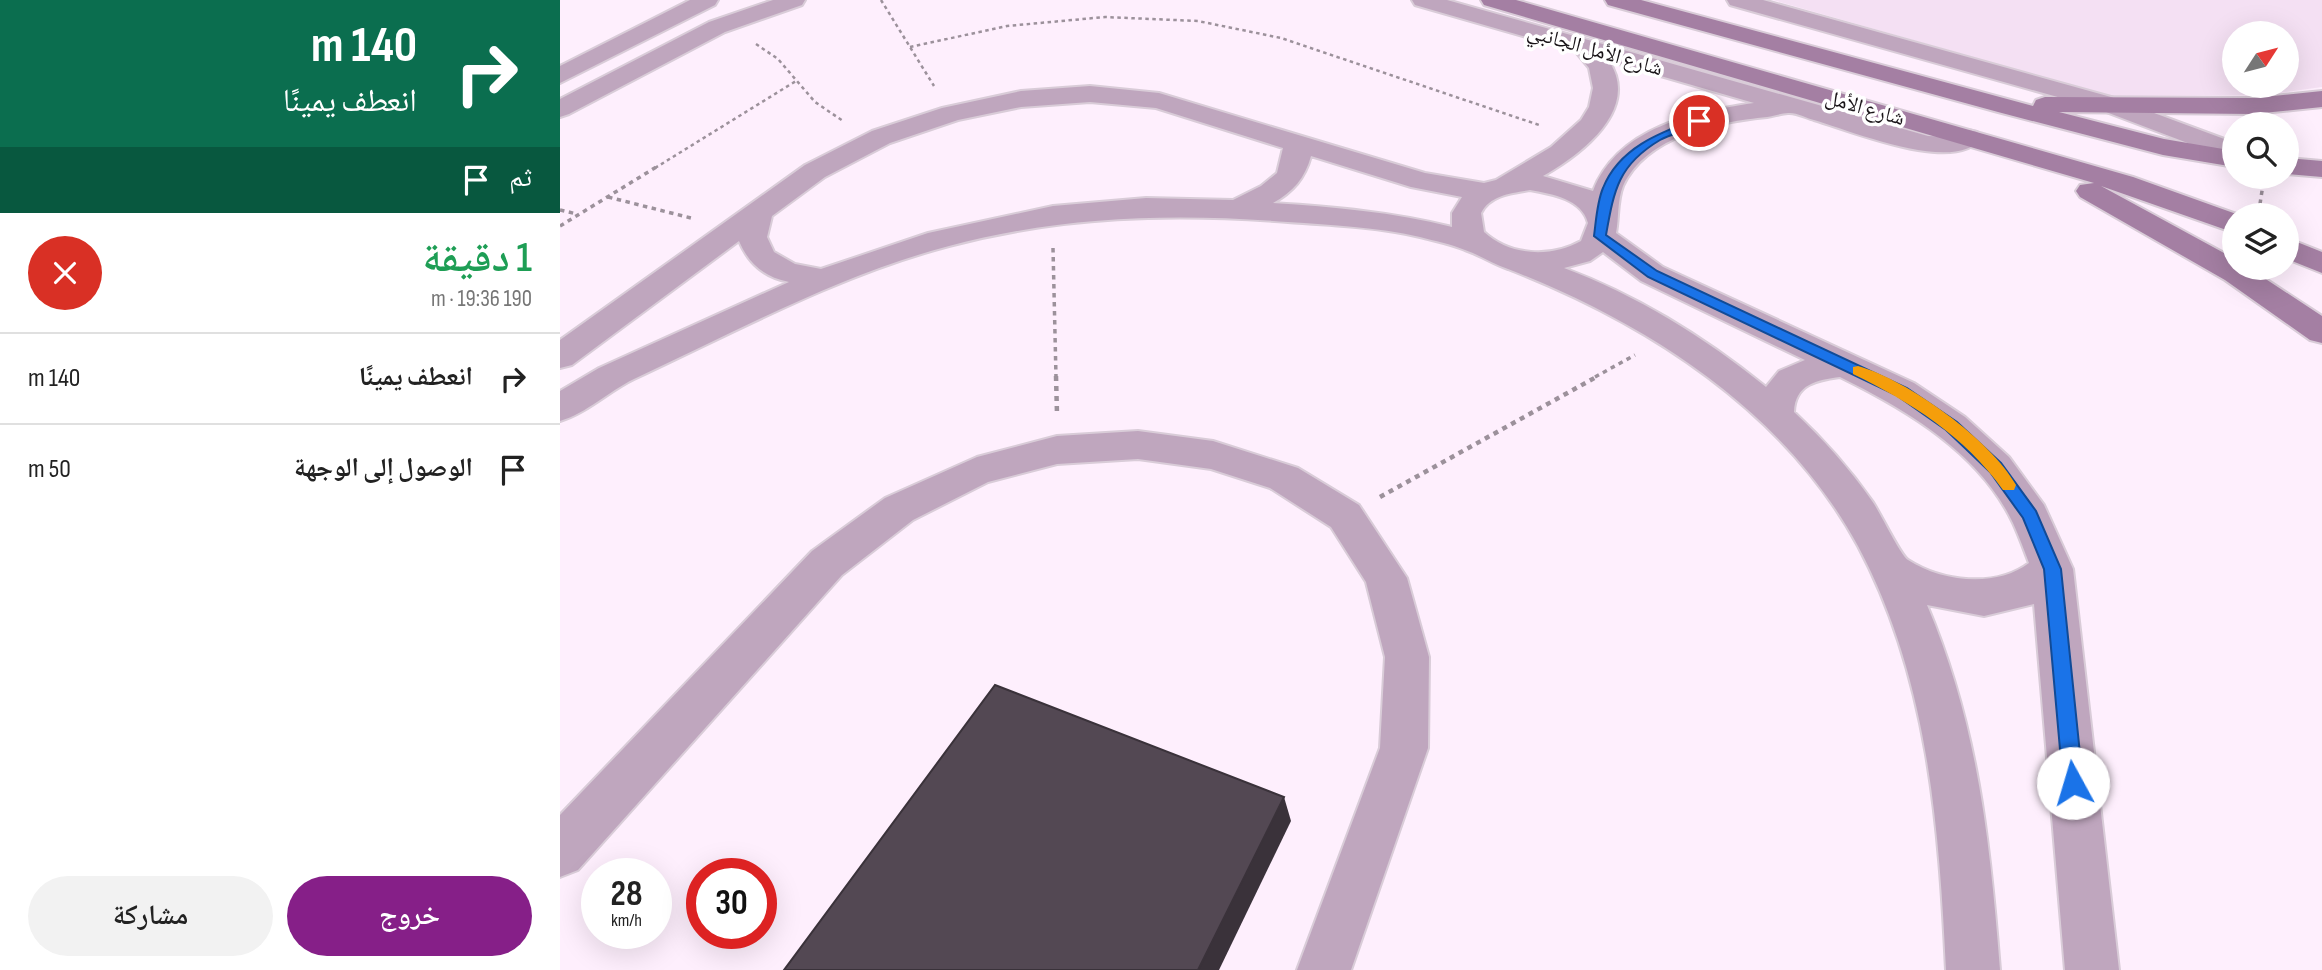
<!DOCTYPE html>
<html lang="ar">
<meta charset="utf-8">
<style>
body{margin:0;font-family:"Sofia Sans Condensed","Noto Naskh Arabic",sans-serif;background:#f2f2f2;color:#222;direction:rtl;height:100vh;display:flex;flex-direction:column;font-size:26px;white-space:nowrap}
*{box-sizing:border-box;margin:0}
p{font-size:23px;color:#767676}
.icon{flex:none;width:38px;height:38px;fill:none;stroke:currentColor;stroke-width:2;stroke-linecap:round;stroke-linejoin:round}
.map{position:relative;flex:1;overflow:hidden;direction:ltr}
.panel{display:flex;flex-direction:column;background:#fff;width:560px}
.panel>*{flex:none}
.banner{background:#0b6e4f;color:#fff;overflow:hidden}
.needle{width:46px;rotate:54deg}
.tools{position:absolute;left:1662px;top:21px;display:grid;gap:14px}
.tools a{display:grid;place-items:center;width:77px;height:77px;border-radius:50%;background:#fff;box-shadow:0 7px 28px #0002;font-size:35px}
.speed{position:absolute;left:21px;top:858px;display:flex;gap:14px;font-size:35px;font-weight:700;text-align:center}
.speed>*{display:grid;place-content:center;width:91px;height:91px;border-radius:50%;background:#fff;box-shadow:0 7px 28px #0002;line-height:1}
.speed small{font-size:18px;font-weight:400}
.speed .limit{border:10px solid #d22;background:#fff;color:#111}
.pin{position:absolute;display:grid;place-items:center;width:60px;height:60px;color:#fff;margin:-30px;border:4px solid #fff;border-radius:50%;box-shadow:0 2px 7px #0007}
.me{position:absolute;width:77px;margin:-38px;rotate:354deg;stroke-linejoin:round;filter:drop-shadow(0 0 5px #0008)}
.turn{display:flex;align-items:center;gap:24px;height:147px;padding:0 28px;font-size:32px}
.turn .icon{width:91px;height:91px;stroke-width:2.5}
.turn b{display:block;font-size:49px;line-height:60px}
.then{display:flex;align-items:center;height:66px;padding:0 28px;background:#0003;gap:14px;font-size:26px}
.round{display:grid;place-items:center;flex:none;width:74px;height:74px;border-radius:37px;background:#f2f2f2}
.summary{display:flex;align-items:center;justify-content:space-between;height:119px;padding:0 28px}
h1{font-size:42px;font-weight:600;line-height:52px;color:#1e9e55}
.action{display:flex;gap:14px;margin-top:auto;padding:14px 28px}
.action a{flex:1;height:80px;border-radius:42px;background:#861f88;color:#fff;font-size:28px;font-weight:600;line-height:80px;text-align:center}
.action a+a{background:#f2f2f2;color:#222}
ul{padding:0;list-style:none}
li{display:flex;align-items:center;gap:21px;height:91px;padding:0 28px;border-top:2px solid #e0e0e0}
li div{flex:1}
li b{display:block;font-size:26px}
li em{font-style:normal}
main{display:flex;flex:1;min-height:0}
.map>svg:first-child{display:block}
.built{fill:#f4e0f3;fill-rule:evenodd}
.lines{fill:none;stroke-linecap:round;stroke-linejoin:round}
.minor-casing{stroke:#d9ccd8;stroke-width:4}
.secondary-casing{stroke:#d9ccd8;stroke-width:4}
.path-far2{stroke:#9c919b;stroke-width:2.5;stroke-dasharray:3.5 3.5;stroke-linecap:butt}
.path-far1{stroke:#9c919b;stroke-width:3.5;stroke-dasharray:4.5 4.5;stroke-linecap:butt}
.path{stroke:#9c919b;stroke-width:4.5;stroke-dasharray:5 5;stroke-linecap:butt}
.minor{fill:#bfa6be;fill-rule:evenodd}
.secondary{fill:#a47fa3;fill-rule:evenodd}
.shaded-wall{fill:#3a323a}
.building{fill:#534853;stroke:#3a323a;stroke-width:2}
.route{fill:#1a73e8;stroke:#114b97;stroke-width:2}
.slow{fill:#f59e0b}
.labels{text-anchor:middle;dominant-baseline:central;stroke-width:7;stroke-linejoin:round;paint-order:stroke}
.far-street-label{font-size:21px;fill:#191418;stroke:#fff}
</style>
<main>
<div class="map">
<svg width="1762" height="970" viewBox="0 0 1762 970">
<rect width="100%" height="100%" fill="#feeffd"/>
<path class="built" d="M 1213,0 L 1762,0 L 1762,87 L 1705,95 L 1549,96 ZM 1675,33 L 1727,33 L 1727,86 L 1675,86 Z"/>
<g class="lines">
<g class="minor-casing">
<g id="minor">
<path d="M 130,0 L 158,0 L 155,5 L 0,83 L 0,66 Z"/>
<path d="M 213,0 L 245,0 L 242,5 L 165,32 L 9,114 L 0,117 L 0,99 L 149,22 Z"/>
<path d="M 852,0 L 887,0 L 1368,136 L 1390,137 L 1408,130 L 1417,132 L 1421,138 C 1396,175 1289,130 1254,120 C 1246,118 1236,112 1228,113 C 1222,113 1214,116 1207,117 C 1158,122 1087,135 1063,186 C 1057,201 1059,218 1056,233 L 1103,267 L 1354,383 L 1405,417 L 1449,457 L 1484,505 L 1513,569 L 1559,970 L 1505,970 L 1474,604 L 1424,616 L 1367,605 C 1418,726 1430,841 1440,970 L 1386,970 C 1379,825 1368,677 1298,546 C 1225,411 1087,323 948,269 C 933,264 920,255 905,250 C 891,244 875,241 860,237 C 816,227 772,225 728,222 C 612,213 502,216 389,246 C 279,275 177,331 74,379 C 49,391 27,413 0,421 L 0,391 L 39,368 L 229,282 C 204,277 189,264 179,241 L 12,365 L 0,368 L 0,340 L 245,165 L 312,131 L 382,108 L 461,91 L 530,86 L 599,93 L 865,173 L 924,183 L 936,180 L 991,147 L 1021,120 L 1029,107 L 1033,88 L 1029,68 L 1015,51 L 855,5 ZM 1049,61 L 1194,103 C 1134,112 1058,127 1033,191 L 983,176 C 1020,155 1081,110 1049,61 ZM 530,102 L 596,108 L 723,148 L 717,173 L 701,186 L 673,200 L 586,198 L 493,206 L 368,233 L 261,269 L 235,264 L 214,252 L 207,237 L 212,216 L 265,177 L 330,143 L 398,120 L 461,107 ZM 751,156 L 851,187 L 902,197 L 892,213 L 892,227 C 833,212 774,207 713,203 C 733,192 745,178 751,156 ZM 970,190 C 992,194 1022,199 1028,223 L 1021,241 C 991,258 950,256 924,232 L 921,213 C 930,195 952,193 970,190 ZM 1043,252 L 1081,281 L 1245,360 L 1219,371 L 1206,387 C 1146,338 1076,295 1004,268 L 1030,261 ZM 1280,377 C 1347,410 1420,453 1453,523 C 1459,536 1464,550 1469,563 C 1436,588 1382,582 1348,560 C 1340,555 1320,512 1312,501 C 1289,468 1263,439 1234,412 C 1235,384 1257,380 1280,377 Z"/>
<path d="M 1167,0 L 1203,0 L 1551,97 L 1675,143 L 1675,161 L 1533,107 L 1170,5 Z"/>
<path d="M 578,431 L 653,441 L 738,468 L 799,505 L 847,578 L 869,657 L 868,748 L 791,970 L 737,970 L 820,748 L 825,657 L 806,582 L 771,527 L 710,488 L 651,469 L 578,459 L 497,464 L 428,482 L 353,520 L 282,575 L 18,870 L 0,877 L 0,815 L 252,551 L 325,498 L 417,457 L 497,436 Z"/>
</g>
</g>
<g class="secondary-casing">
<g id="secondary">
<path d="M 921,0 L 956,0 L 1573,177 L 1679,215 L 1675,215 L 1675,233 L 1541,186 L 1675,259 L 1675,268 L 1689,268 L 1762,316 L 1762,343 L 1750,340 L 1665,280 L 1520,197 L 1516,191 L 1520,185 L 1534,183 L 924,5 Z"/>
<path d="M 1045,0 L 1081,0 L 1473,106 L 1476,100 L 1485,97 L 1693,98 L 1762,91 L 1762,107 L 1693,114 L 1499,112 L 1604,139 L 1675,151 L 1675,167 L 1603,155 L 1438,112 L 1048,5 Z"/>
<path d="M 1727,158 L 1762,161 L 1762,177 L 1727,174 Z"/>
<path d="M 1727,238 L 1762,252 L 1762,273 L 1727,259 Z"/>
</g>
</g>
<g class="path-far2">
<path d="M 321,0 L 374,86"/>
<path d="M 196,44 L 218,59 L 255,102 L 283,121"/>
<path d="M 350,47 L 447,26 L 545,17 L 638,21 L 721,38 L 982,126"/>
<path d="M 95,168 L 236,81"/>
</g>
<g class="path-far1">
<path d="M 48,197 L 131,218"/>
<path d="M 1700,204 L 1704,178"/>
<path d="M 0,210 L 17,214"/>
<path d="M 0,226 L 98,166"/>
<path d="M 493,248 L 496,377"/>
<path d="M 1035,377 L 1075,355"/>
</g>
<g class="path">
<path d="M 496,376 L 497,414"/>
<path d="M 820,497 L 1038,376"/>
</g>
<use href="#minor" class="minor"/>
<use href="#secondary" class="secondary"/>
</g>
<path class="shaded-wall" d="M 724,797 L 731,821 L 659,970 L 638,970 Z"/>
<path class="building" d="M 435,685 L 724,797 L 638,970 L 224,970 Z"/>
<path class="route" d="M 1136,119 L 1145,121 C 1133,131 1114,132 1100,140 C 1058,165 1054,190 1046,235 L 1097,271 L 1347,388 L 1397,422 L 1441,463 L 1476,511 L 1501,569 L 1523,783 L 1520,790 L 1513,792 L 1506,790 L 1503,783 L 1484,569 L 1463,518 L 1430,472 L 1386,430 L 1336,395 L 1088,277 L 1034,236 C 1036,221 1037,202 1043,188 C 1059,148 1099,133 1136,119 Z"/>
<path class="slow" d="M 1298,366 C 1348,380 1431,440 1456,485 L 1454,490 L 1443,490 C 1405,436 1350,402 1293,374 L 1293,367 Z"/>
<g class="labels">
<g class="far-street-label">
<text transform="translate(1035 50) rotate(16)">شارع الأمل الجانبي</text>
<text transform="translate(1305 108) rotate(16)">شارع الأمل</text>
</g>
</g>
</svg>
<div class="tools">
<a><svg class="needle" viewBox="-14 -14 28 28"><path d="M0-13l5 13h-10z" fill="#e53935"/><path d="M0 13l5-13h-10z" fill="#767676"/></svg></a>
<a><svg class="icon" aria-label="search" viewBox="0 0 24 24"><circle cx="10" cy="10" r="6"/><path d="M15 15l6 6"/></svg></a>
<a><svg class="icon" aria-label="layers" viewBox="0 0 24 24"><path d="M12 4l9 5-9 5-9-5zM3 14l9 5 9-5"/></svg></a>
</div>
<div class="speed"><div>28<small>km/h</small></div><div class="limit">30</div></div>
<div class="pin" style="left:1139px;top:121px;background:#d93025"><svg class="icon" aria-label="arrive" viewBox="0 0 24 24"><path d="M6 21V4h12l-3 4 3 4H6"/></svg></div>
<svg class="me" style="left:1513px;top:783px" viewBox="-20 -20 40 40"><circle r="19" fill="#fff"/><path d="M0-13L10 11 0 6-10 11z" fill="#1a73e8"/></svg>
</div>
<section class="panel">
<div class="banner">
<div class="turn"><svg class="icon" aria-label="right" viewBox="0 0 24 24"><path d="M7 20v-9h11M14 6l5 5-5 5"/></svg><div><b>140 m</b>انعطف يمينًا</div></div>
<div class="then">ثم<svg class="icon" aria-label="arrive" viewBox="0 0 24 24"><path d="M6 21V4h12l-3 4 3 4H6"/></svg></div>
</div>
<div class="summary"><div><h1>1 دقيقة</h1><p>190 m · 19:36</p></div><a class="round" style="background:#d93025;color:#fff"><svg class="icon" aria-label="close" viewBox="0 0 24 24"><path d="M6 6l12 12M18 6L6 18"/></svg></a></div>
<ul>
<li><svg class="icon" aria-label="right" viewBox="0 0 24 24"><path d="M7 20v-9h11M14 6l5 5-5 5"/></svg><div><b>انعطف يمينًا</b></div><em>140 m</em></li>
<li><svg class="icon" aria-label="arrive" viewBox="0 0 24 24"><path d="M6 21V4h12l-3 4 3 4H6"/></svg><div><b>الوصول إلى الوجهة</b></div><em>50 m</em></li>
</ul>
<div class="action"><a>خروج</a><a>مشاركة</a></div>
</section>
</main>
